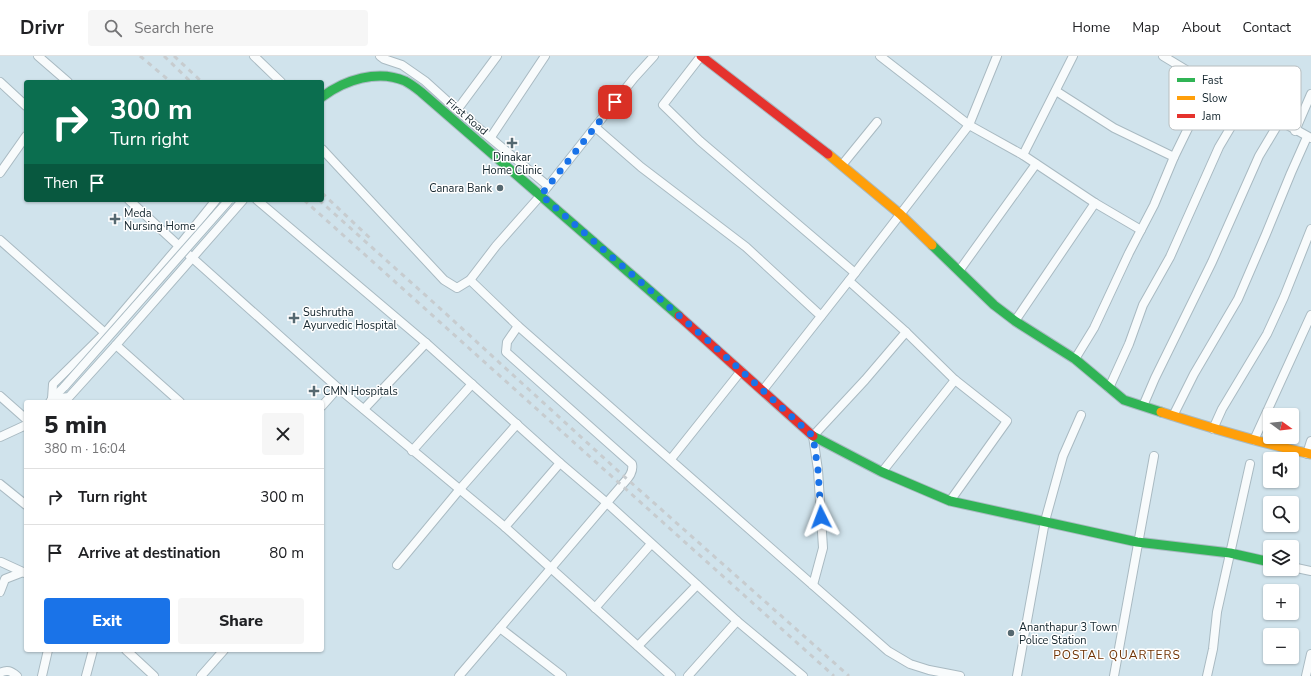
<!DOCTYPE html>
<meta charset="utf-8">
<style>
body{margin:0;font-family:"Nunito Sans",sans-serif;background:#f6f6f6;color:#202124;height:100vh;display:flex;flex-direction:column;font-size:15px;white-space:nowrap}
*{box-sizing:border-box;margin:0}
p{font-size:13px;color:#757577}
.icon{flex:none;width:22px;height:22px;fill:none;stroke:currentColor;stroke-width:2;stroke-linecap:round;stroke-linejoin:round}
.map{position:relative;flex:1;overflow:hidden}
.side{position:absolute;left:24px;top:344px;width:300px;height:252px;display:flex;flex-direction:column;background:#fff;border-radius:4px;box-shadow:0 1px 3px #0004}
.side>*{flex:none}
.banner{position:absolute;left:24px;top:24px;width:300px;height:122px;border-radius:4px;box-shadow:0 1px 3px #0004;background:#0b6e4f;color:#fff;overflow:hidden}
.needle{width:26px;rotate:105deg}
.buttons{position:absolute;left:1263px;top:352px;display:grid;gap:8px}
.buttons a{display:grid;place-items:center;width:36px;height:36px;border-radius:4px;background:#fff;box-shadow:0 1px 3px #0004;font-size:20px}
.pin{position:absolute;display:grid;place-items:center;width:34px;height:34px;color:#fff;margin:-17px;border-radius:8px;box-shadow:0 2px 6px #0006}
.me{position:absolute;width:44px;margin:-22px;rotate:357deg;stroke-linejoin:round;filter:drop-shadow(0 0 3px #0008)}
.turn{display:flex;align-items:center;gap:14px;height:84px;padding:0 20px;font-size:18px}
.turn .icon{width:52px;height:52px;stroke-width:2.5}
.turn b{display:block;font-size:28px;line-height:34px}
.then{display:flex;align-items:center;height:38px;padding:0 20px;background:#0003;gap:8px;font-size:15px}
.round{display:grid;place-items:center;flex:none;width:42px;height:42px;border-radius:4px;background:#f6f6f6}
.headline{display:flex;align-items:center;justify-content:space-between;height:68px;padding:0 20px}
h1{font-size:24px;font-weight:800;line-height:30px}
.action{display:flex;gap:8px;margin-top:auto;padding:8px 20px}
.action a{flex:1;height:46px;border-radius:4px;background:#1a73e8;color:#fff;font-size:16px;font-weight:800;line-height:46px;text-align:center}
.action a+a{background:#f6f6f6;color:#202124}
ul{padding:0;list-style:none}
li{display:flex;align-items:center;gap:12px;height:56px;padding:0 20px;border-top:1px solid #e0e0e0}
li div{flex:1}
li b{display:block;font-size:15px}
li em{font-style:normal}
header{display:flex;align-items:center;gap:24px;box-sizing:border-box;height:56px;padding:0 20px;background:#fff;border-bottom:1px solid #e0e0e0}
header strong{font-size:19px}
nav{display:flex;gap:22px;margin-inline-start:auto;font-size:14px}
.search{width:280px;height:36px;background:#f6f6f6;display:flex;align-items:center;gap:10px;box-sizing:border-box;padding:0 14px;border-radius:4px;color:#757577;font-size:15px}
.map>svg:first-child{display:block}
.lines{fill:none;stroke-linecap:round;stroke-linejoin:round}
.street-casing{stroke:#a9bac2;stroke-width:10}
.fast-casing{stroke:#a9bac2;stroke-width:11}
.slow-casing{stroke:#a9bac2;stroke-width:11}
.jam-casing{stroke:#a9bac2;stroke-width:11}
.street{stroke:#f8fbfc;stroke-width:8}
.fast{stroke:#30b455;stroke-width:9}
.slow{stroke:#ff9f0a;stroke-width:9}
.jam{stroke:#e5322d;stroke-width:9}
.rail{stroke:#c7cccf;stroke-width:3;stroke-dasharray:5 5;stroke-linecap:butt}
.street-bridge-casing{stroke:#a9bac2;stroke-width:10;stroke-linecap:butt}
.street-bridge{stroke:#f8fbfc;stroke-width:8}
.route{stroke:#1a73e8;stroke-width:7;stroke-dasharray:0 12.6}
.poi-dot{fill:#556870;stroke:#fff;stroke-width:1.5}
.labels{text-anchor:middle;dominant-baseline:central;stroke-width:3;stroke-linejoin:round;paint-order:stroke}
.street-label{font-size:11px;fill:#13252d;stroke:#fff}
.poi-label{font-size:11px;fill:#13252d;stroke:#fff;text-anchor:start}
.neighbourhood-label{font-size:12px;letter-spacing:1px;fill:#6f3304;stroke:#fff}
.key{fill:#fff;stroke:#b8bec0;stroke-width:1}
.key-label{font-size:11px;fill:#13252d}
</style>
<header>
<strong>Drivr</strong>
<div class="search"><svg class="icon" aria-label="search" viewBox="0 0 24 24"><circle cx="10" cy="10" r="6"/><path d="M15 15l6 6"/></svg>Search here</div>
<nav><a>Home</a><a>Map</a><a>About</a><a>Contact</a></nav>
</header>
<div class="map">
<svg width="1311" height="620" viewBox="0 0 1311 620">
<rect width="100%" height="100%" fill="#d0e3ec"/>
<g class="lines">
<g class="street-casing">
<g id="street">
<path d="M 38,0 L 68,26"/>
<path d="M 254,0 L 281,26"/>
<path d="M 380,0 L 384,3 L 402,9 L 425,25 L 457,54 L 548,130"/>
<path d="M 701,0 L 663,49 L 700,85 L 855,217"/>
<path d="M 880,0 L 969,69 L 1023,99 L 1073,0"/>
<path d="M 1163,0 L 1244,49 L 1280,65 L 1311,82"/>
<path d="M 0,26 L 26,50"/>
<path d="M 1056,35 L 1114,72 L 1174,101"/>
<path d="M 457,54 L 497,0"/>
<path d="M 595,71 L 641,111 L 746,191 L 821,260"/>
<path d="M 1295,75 L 1311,38"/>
<path d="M 491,81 L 545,0"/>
<path d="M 322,93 L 444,224 L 457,232 L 470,224 L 496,190 L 541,139 L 634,22 L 654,0"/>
<path d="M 1023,99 L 1095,147 L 1141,174"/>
<path d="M 842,109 L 877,66"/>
<path d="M 0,117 L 26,80"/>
<path d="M 216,144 L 179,190 L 338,332 L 505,471 L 671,620"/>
<path d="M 257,144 L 426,287 L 560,407 L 607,447 L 737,565 L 803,620"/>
<path d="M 0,184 L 105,277"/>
<path d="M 959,215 L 1036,108"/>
<path d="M 470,224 L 518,270 L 888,595 L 910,608 L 929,614 L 960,620"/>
<path d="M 849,225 L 906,276 L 955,324 L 1007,365 L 950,445"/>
<path d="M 1015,265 L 1095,147"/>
<path d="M 116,289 L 180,346"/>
<path d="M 1075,303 L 1094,272 L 1129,197 L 1154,149 L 1174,101 L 1195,58 L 1214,30"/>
<path d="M 1109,332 L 1129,288 L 1143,249 L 1170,201 L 1219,91 L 1244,49"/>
<path d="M 763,334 L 855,217 L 969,69 L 997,0"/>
<path d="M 0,340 L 26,363"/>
<path d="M 52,343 L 69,341 L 116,289 L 243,144"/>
<path d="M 52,343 L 65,330"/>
<path d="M 50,346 L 52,343 L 53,328 L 105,277 L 179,190 L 129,144"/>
<path d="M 322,350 L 338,332"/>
<path d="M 1143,350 L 1155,322 L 1212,206 L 1259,100 L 1280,65"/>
<path d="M 364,353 L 426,287"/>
<path d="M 1173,360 L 1194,318 L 1238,243 L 1266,178 L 1291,117 L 1307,81"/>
<path d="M 1213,373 L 1222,353 L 1267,278 L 1284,241 L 1311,173"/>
<path d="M 0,381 L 26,369"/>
<path d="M 1254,384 L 1311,259"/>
<path d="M 412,395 L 472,328"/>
<path d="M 1307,398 L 1311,385"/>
<path d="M 671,403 L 741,315"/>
<path d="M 882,416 L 955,324"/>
<path d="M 0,428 L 26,449"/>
<path d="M 505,471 L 560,407"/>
<path d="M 1,506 L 25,517"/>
<path d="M 397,509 L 460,433 L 517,368"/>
<path d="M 1292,511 L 1311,515"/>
<path d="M 813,529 L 823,492 L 818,414 L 813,380 L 865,324 L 906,276"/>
<path d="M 0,536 L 5,523 L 23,516"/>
<path d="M 595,552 L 651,488"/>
<path d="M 500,572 L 562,620"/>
<path d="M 638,590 L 697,529"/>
<path d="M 126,594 L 154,620"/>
<path d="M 0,617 C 7,613 11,615 17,620"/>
<path d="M 42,620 L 48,594"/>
<path d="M 86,620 L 93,594"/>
<path d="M 201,620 L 224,594"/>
<path d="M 459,620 L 622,429 C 627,423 634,417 632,408 L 506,296 L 507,286 L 518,270"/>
<path d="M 688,620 L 737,565"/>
<path d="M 1017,620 L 1045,465 L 1063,400 L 1081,359"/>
<path d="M 1114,620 L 1154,400"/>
<path d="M 1207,620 L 1213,593 L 1217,556 L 1250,408"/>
<path d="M 1306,620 L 1311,598"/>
</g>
</g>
<g class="fast-casing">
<g id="fast">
<path d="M 322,41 C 344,24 378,13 405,25 C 411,28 416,32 421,36 L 679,260"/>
<path d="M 932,189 L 994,249 L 1015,265 L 1075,303 L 1124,344 L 1161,356"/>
<path d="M 813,380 L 882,416 L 950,445 L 1137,486 L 1230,497 L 1270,506"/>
</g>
</g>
<g class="slow-casing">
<g id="slow">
<path d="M 828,98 L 900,158 L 932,189"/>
<path d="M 1161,356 C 1211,372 1260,387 1311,398"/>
</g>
</g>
<g class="jam-casing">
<g id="jam">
<path d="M 701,0 L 828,98"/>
<path d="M 679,260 L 813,380"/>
</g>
</g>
<use href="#street" class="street"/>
<use href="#fast" class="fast"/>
<use href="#slow" class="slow"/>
<use href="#jam" class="jam"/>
<g class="rail">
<path d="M 140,0 L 171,26"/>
<path d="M 164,0 L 191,26"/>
<path d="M 174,0 L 202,26"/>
<path d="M 322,137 L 371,183"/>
<path d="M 304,144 L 834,620"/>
<path d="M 319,144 L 433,246 L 627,423 L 849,620"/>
</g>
<g class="street-bridge-casing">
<path id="street-bridge" d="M 65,330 L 229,144"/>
</g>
<use href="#street-bridge" class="street-bridge"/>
</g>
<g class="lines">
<path class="route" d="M 615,46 L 541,139 L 714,290 L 813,380 L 818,414 L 821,461"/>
</g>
<g class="poi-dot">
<path d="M510 81h4v4h4v4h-4v4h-4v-4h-4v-4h4z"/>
<circle cx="500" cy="132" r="4"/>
<path d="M113 157h4v4h4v4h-4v4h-4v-4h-4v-4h4z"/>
<path d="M292 256h4v4h4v4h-4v4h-4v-4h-4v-4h4z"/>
<path d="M312 329h4v4h4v4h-4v4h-4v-4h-4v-4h4z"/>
<circle cx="1011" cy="577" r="4"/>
</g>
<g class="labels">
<g class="street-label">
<text transform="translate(467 61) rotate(40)">First Road</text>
</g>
<g class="poi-label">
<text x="512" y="101" text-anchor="middle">Dinakar<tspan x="512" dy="13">Home Clinic</tspan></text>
<text x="492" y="132" text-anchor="end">Canara Bank</text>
<text x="124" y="157">Meda<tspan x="124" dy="13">Nursing Home</tspan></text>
<text x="303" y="256">Sushrutha<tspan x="303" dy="13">Ayurvedic Hospital</tspan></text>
<text x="323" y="335">CMN Hospitals</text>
<text x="1019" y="571">Ananthapur 3 Town<tspan x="1019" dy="13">Police Station</tspan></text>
</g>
<g class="neighbourhood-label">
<text x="1117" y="599">POSTAL QUARTERS</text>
</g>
</g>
<rect x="1169" y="10" width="132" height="64" rx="6" class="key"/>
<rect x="1177" y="22" width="18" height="4" fill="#30b455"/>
<rect x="1177" y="40" width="18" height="4" fill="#ff9f0a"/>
<rect x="1177" y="58" width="18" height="4" fill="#e5322d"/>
<g class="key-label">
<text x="1202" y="28">Fast</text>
<text x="1202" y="46">Slow</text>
<text x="1202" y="64">Jam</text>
</g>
</svg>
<div class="buttons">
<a><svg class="needle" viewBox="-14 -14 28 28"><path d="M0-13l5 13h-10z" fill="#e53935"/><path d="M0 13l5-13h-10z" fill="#757577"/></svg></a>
<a><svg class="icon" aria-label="sound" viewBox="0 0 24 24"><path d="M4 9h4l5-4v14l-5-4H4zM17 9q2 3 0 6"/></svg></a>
<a><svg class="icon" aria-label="search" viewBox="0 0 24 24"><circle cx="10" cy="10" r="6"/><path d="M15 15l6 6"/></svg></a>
<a><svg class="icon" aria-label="layers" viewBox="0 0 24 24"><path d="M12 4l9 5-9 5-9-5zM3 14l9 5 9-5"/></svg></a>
<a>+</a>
<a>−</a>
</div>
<div class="pin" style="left:615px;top:46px;background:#d93025"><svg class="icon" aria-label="arrive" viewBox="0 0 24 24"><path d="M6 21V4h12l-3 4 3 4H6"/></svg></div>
<svg class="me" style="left:821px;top:461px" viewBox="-20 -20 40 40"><path d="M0-17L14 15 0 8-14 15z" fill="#1a73e8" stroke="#fff" stroke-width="4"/></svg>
<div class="banner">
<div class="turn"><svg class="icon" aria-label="right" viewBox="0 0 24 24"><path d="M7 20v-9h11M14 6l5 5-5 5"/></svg><div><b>300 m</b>Turn right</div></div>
<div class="then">Then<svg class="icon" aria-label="arrive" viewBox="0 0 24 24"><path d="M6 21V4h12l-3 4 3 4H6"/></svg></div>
</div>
<section class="side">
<div class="headline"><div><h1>5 min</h1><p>380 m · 16:04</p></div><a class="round"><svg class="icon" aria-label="close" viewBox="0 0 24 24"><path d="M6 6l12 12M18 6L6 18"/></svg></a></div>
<ul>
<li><svg class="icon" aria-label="right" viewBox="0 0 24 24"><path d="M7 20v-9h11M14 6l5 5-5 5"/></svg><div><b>Turn right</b></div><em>300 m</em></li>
<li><svg class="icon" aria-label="arrive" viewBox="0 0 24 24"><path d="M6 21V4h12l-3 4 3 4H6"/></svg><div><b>Arrive at destination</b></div><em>80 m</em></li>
</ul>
<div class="action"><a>Exit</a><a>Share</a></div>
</section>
</div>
